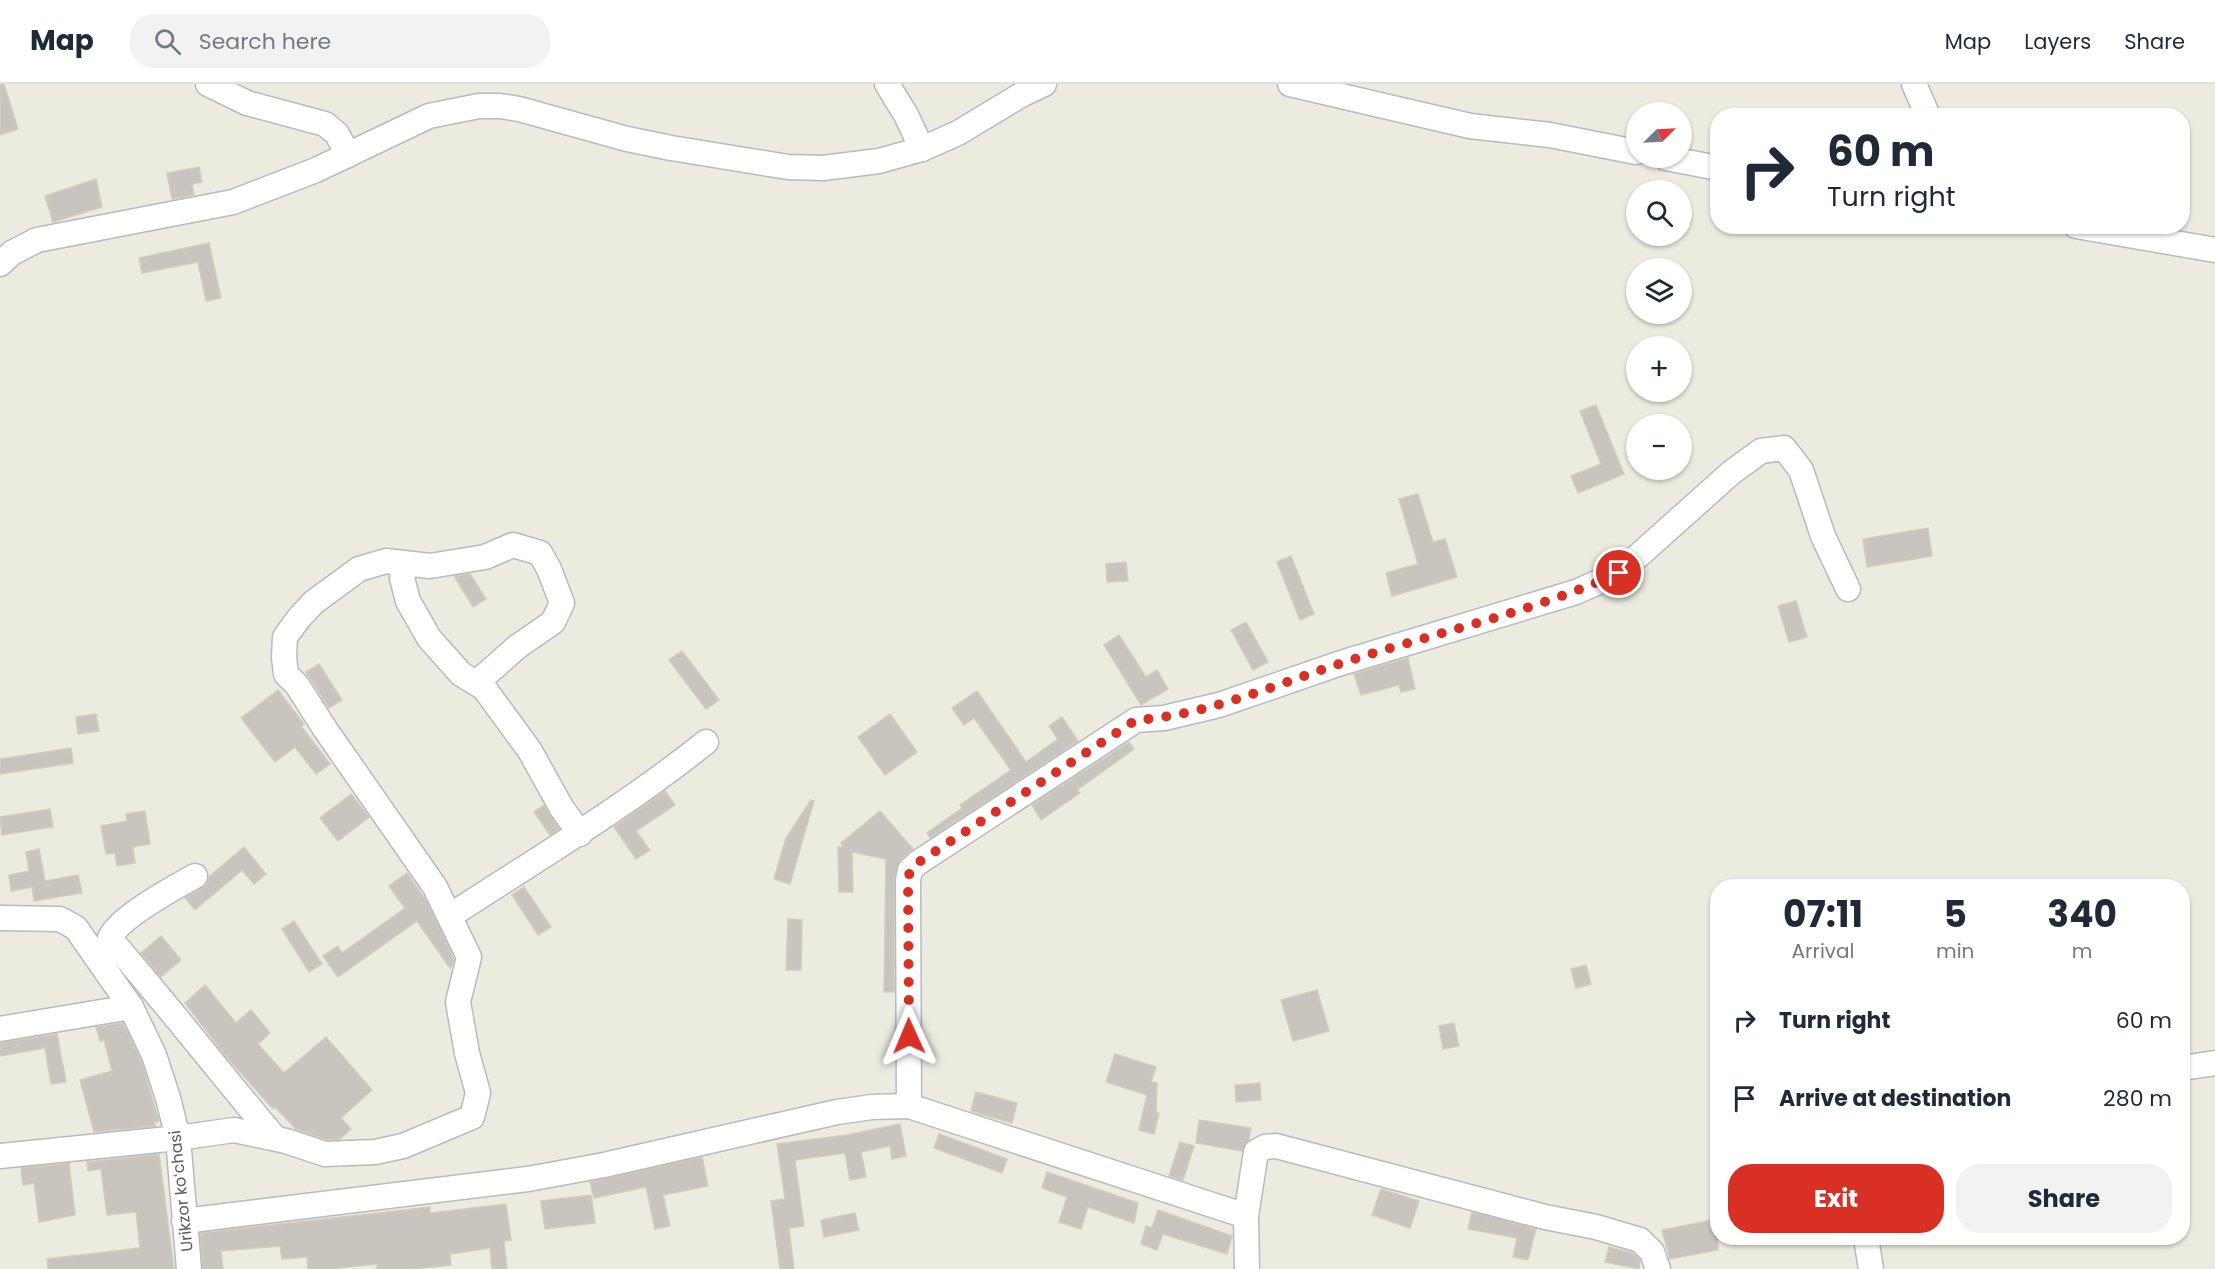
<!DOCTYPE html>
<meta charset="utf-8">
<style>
body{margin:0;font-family:Poppins,sans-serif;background:#f2f2f3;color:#1f2937;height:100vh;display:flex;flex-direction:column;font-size:22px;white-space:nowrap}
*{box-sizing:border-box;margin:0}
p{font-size:20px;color:#747a83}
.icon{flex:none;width:33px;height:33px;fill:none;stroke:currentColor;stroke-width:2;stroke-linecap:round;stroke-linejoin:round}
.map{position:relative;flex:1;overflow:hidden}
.panel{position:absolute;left:1710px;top:795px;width:480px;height:366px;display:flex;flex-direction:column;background:#fff;border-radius:24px;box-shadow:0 2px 4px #0004}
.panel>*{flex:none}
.guide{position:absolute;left:1710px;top:24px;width:480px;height:126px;border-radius:24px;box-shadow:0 2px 4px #0004;background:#fff;color:#1f2937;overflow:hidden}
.needle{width:39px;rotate:66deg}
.controls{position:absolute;left:1626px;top:18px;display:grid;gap:12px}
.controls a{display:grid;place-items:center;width:66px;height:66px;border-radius:50%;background:#fff;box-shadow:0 2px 4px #0004;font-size:30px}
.pin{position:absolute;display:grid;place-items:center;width:51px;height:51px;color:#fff;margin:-26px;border:3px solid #fff;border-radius:50%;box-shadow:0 2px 6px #0007}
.me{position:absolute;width:66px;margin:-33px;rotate:359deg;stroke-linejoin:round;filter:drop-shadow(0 0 4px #0008)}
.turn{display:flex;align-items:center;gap:21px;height:126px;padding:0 18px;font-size:27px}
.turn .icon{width:78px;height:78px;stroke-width:2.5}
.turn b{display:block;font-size:42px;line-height:51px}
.eta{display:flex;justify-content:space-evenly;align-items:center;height:102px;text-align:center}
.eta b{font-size:36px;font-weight:700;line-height:42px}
.primary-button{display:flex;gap:12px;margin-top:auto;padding:12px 18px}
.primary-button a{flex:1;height:69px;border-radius:24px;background:#d93025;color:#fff;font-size:24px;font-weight:700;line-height:69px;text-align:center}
.primary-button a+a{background:#f2f2f3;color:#1f2937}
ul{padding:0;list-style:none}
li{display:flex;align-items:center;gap:18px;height:78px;padding:0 18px}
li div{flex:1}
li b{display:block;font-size:22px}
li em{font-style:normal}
header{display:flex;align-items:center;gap:36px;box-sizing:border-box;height:84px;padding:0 30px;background:#fff;border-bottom:2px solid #e0e1e3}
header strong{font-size:28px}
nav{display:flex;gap:33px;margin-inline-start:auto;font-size:21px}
.search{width:420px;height:54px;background:#f2f2f3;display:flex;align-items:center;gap:15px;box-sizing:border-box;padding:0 21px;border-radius:24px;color:#747a83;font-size:22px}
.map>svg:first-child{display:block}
.building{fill:#c7c5be;stroke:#d1cdbf;stroke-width:1.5}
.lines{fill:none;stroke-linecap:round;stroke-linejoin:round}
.minor-casing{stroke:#b8babf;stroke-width:27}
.minor{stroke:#fff;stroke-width:24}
.route{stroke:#d93025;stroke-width:10;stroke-dasharray:0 18}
.labels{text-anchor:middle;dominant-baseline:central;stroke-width:4.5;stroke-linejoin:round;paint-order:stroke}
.street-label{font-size:16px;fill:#595c61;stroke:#fff}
</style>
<header>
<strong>Map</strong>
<div class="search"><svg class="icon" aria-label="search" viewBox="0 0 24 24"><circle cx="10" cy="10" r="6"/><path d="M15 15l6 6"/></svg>Search here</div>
<nav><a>Map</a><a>Layers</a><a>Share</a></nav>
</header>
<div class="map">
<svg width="2215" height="1185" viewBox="0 0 2215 1185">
<rect width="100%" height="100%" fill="#ecebe0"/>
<g class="building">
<path d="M 0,0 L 4,0 L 18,45 L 0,51 Z"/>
<path d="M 199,83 L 202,98 L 192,100 L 194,111 L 172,115 L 167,89 Z"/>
<path d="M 96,95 L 102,123 L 53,138 L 45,112 Z"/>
<path d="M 209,159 L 221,214 L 206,217 L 198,178 L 142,189 L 139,174 Z"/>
<path d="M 1596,321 L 1624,390 L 1578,409 L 1571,392 L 1601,380 L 1580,327 Z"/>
<path d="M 1418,410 L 1433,458 L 1445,455 L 1457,493 L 1392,512 L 1386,489 L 1418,480 L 1399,415 Z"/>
<path d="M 1928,444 L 1932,472 L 1867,483 L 1863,455 Z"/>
<path d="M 1291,472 L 1314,530 L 1300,536 L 1277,478 Z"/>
<path d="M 1126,478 L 1128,497 L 1107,498 L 1106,480 Z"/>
<path d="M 470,490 L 486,515 L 473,523 L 454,492 Z"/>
<path d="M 1796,517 L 1807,553 L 1789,558 L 1778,522 Z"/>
<path d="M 1246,538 L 1268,578 L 1253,586 L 1231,546 Z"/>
<path d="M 1119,551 L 1146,593 L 1157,586 L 1168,605 L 1141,621 L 1104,561 Z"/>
<path d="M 682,567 L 719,616 L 706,625 L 669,576 Z"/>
<path d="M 1408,574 L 1415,605 L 1401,608 L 1399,601 L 1361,611 L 1354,590 Z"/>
<path d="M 319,580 L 342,616 L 329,624 L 306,588 Z"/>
<path d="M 278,606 L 304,640 L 301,642 L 330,680 L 316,690 L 295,663 L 275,678 L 241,634 Z"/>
<path d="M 977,607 L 1026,678 L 1058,655 L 1049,642 L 1062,633 L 1078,657 L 930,754 L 927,749 L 962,724 L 960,721 L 1011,686 L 974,634 L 964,641 L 952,624 Z"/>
<path d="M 96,630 L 99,647 L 78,650 L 76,633 Z"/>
<path d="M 890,630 L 917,668 L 885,691 L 858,653 Z"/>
<path d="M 1129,658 L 1134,665 L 1077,706 L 1080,709 L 1041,736 L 1032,721 Z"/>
<path d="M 71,664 L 73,679 L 0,690 L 0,675 Z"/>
<path d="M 665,707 L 675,721 L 636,747 L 650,766 L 636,775 L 614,743 Z"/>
<path d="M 351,710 L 369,733 L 338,757 L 320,734 Z"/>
<path d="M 811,716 L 814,717 L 790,800 L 774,795 L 786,754 Z"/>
<path d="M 544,721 L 559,745 L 550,751 L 534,728 Z"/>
<path d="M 50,725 L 53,743 L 2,751 L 0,733 Z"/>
<path d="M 145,727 L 150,760 L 133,763 L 135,779 L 117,782 L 115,769 L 106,770 L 101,742 L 127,737 L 126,730 Z"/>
<path d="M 880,727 L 913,765 L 900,776 L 894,795 L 894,908 L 884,908 L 886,775 L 852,768 L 853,808 L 839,808 L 838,763 L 844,763 L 841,759 Z"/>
<path d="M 244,763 L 266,790 L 254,800 L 242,786 L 195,826 L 185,814 L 202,804 L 207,800 L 209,793 Z"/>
<path d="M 39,765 L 45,797 L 78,791 L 82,809 L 34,817 L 32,803 L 11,807 L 9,791 L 29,787 L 26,768 Z"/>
<path d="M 407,789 L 427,818 L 454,875 L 452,882 L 450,884 L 417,837 L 338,893 L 323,872 L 338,862 L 342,869 L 405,824 L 389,802 Z"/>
<path d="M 524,803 L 551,843 L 538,851 L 512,811 Z"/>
<path d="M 788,835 L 802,836 L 801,886 L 786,886 Z"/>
<path d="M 294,837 L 322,880 L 309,888 L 282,845 Z"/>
<path d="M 161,852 L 181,876 L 161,893 L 141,869 Z"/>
<path d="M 1586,881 L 1591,900 L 1576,904 L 1571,885 Z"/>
<path d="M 205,901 L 236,939 L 251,926 L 270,949 L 258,960 L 284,989 L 326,953 L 372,1006 L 341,1034 L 351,1045 L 340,1055 L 327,1056 L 296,1045 L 275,1023 L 273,1025 L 225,971 L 185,919 Z"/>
<path d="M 1317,906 L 1329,947 L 1293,957 L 1281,916 Z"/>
<path d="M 123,939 L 141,976 L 159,1037 L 155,1038 L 155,1042 L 94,1048 L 80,996 L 112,987 L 104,956 L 100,957 L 96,943 Z"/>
<path d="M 1454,939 L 1459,962 L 1443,965 L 1439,942 Z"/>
<path d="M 57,950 L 66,998 L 51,1000 L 45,964 L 0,972 L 0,959 Z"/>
<path d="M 1115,970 L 1156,983 L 1151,998 L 1157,999 L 1156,1029 L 1159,1029 L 1154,1050 L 1139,1046 L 1147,1011 L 1106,998 Z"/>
<path d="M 1260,999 L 1261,1016 L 1236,1018 L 1235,1001 Z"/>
<path d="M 976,1008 L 1017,1019 L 1012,1039 L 971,1027 Z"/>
<path d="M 1199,1036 L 1251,1044 L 1249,1056 L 1242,1067 L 1196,1059 Z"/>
<path d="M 900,1040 L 906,1072 L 892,1075 L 890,1062 L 861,1068 L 866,1093 L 850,1096 L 845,1069 L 795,1076 L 804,1142 L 789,1144 L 794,1185 L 780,1185 L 771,1117 L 785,1115 L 777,1060 L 847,1051 Z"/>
<path d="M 939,1050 L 1007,1075 L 1002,1089 L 934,1064 Z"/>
<path d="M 1180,1058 L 1194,1062 L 1183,1096 L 1169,1092 Z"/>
<path d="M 159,1070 L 174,1185 L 48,1185 L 47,1175 L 140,1164 L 136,1128 L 107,1131 L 101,1085 L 88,1087 L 87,1078 Z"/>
<path d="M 702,1073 L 708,1102 L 663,1111 L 670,1142 L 655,1145 L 646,1103 L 594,1114 L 590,1098 Z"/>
<path d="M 69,1079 L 75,1131 L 39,1138 L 34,1099 L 23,1101 L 21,1084 Z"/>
<path d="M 1047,1088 L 1138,1119 L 1134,1139 L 1088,1123 L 1081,1145 L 1059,1138 L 1067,1113 L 1042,1104 Z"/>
<path d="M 1381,1105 L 1419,1117 L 1410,1144 L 1372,1131 Z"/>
<path d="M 591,1111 L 595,1139 L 545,1145 L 541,1117 Z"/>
<path d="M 506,1120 L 511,1156 L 504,1157 L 507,1185 L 492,1185 L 490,1164 L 450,1170 L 451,1181 L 413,1185 L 377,1185 L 377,1180 L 329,1185 L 308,1185 L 307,1173 L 282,1175 L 280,1162 L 221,1167 L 223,1185 L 203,1185 L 200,1149 L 430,1123 L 430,1129 Z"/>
<path d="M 1158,1126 L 1232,1152 L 1227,1170 L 1163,1150 L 1157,1166 L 1141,1160 L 1146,1142 L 1152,1144 Z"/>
<path d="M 1472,1128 L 1536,1145 L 1528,1176 L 1513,1173 L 1517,1154 L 1468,1145 Z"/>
<path d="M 855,1129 L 859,1146 L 824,1153 L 821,1136 Z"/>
<path d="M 1718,1135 L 1718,1166 L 1670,1175 L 1662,1146 Z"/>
<path d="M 1609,1163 L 1632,1169 L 1640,1176 L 1639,1185 L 1605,1178 Z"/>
</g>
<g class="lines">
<g class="minor-casing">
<g id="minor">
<path d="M 208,0 L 247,19 L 325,40 L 337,50 L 348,71"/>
<path d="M 887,0 L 906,31 L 922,65"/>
<path d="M 1290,0 L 1470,42 L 1550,51 L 1636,68"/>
<path d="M 1914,0 L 1928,32"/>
<path d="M 1666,74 L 1718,84"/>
<path d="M 2076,142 L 2215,166"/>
<path d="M 0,180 L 12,169 L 37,156 L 233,118 L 316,86 L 429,32 L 479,22 L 500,22 L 519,25 L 627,55 L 671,64 L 788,83 L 823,84 L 879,77 L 922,65 L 958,49 L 1021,11 L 1044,0"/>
<path d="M 406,480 L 402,494 L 408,517 L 429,554 L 461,590 L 484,604"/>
<path d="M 450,832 C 537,775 625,723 706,658"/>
<path d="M 0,834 L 60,835 L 76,844 L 131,923 L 154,971 L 168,1014 L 178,1054 L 189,1185"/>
<path d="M 110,855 C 167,920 219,988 275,1054"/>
<path d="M 109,869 C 109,865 109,858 110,854 C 119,833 174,804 195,792"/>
<path d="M 0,945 L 131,923"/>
<path d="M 2182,984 L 2215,979"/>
<path d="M 909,1022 L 908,797 L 910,786 L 919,778 L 1136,636 L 1164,634 L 1219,621 L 1341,579 L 1576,508 L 1619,489 L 1732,388 L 1761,367 L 1784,364 L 1801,386 L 1823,452 L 1848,505"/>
<path d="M 0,1072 L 178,1054 L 234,1046 L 286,1057 L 325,1070 L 375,1068 L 403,1062 L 472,1033 L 478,1009 L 467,969 L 458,918 L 469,873 L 435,803 L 325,645 L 297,601 L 286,590 L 284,573 L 285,553 L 299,534 L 314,518 L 359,485 L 386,477 L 430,482 L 485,473 L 513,461 L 540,469 L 549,485 L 562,519 L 553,538 L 517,563 L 482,594 L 484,604 L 530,667 L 561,723 L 580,750"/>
<path d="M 1246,1132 L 1256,1068 L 1265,1063 L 1276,1062 L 1545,1133 L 1596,1143 L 1640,1156 L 1652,1168 L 1658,1185"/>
<path d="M 184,1137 L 528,1095 L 604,1081 L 837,1028 L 872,1023 L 909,1022 L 1246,1132 L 1247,1185"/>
<path d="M 1866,1154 L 1871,1185"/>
</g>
</g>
<use href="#minor" class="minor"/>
</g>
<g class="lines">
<path class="route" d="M 909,952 L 908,797 L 910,786 L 919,778 L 1136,636 C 1208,631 1274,601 1342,579 C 1434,549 1530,529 1619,489"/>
</g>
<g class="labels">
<g class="street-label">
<text transform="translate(181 1107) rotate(-96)">Urikzor koʻchasi</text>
</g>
</g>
</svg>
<div class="controls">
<a><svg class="needle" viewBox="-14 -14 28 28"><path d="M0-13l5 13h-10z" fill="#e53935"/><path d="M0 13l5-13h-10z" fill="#747a83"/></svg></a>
<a><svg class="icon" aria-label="search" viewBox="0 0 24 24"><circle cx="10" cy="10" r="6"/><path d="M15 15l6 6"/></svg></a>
<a><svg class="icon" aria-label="layers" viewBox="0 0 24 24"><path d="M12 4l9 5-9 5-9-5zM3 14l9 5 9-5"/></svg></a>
<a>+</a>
<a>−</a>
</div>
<div class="pin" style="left:1619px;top:489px;background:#d93025"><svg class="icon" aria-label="arrive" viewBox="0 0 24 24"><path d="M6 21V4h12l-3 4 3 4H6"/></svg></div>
<svg class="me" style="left:909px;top:952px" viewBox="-20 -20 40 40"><path d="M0-17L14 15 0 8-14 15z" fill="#d93025" stroke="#fff" stroke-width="4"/></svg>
<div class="guide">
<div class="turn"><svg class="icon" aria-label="right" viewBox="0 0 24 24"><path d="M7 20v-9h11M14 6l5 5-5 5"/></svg><div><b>60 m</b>Turn right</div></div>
</div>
<section class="panel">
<div class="eta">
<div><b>07:11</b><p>Arrival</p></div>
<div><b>5</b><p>min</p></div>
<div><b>340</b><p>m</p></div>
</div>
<ul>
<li><svg class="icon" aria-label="right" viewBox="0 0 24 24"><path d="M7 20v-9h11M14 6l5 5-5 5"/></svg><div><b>Turn right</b></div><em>60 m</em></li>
<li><svg class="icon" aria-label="arrive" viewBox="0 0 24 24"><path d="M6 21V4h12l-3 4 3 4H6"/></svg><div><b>Arrive at destination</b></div><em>280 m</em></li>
</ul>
<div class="primary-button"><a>Exit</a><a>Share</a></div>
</section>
</div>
